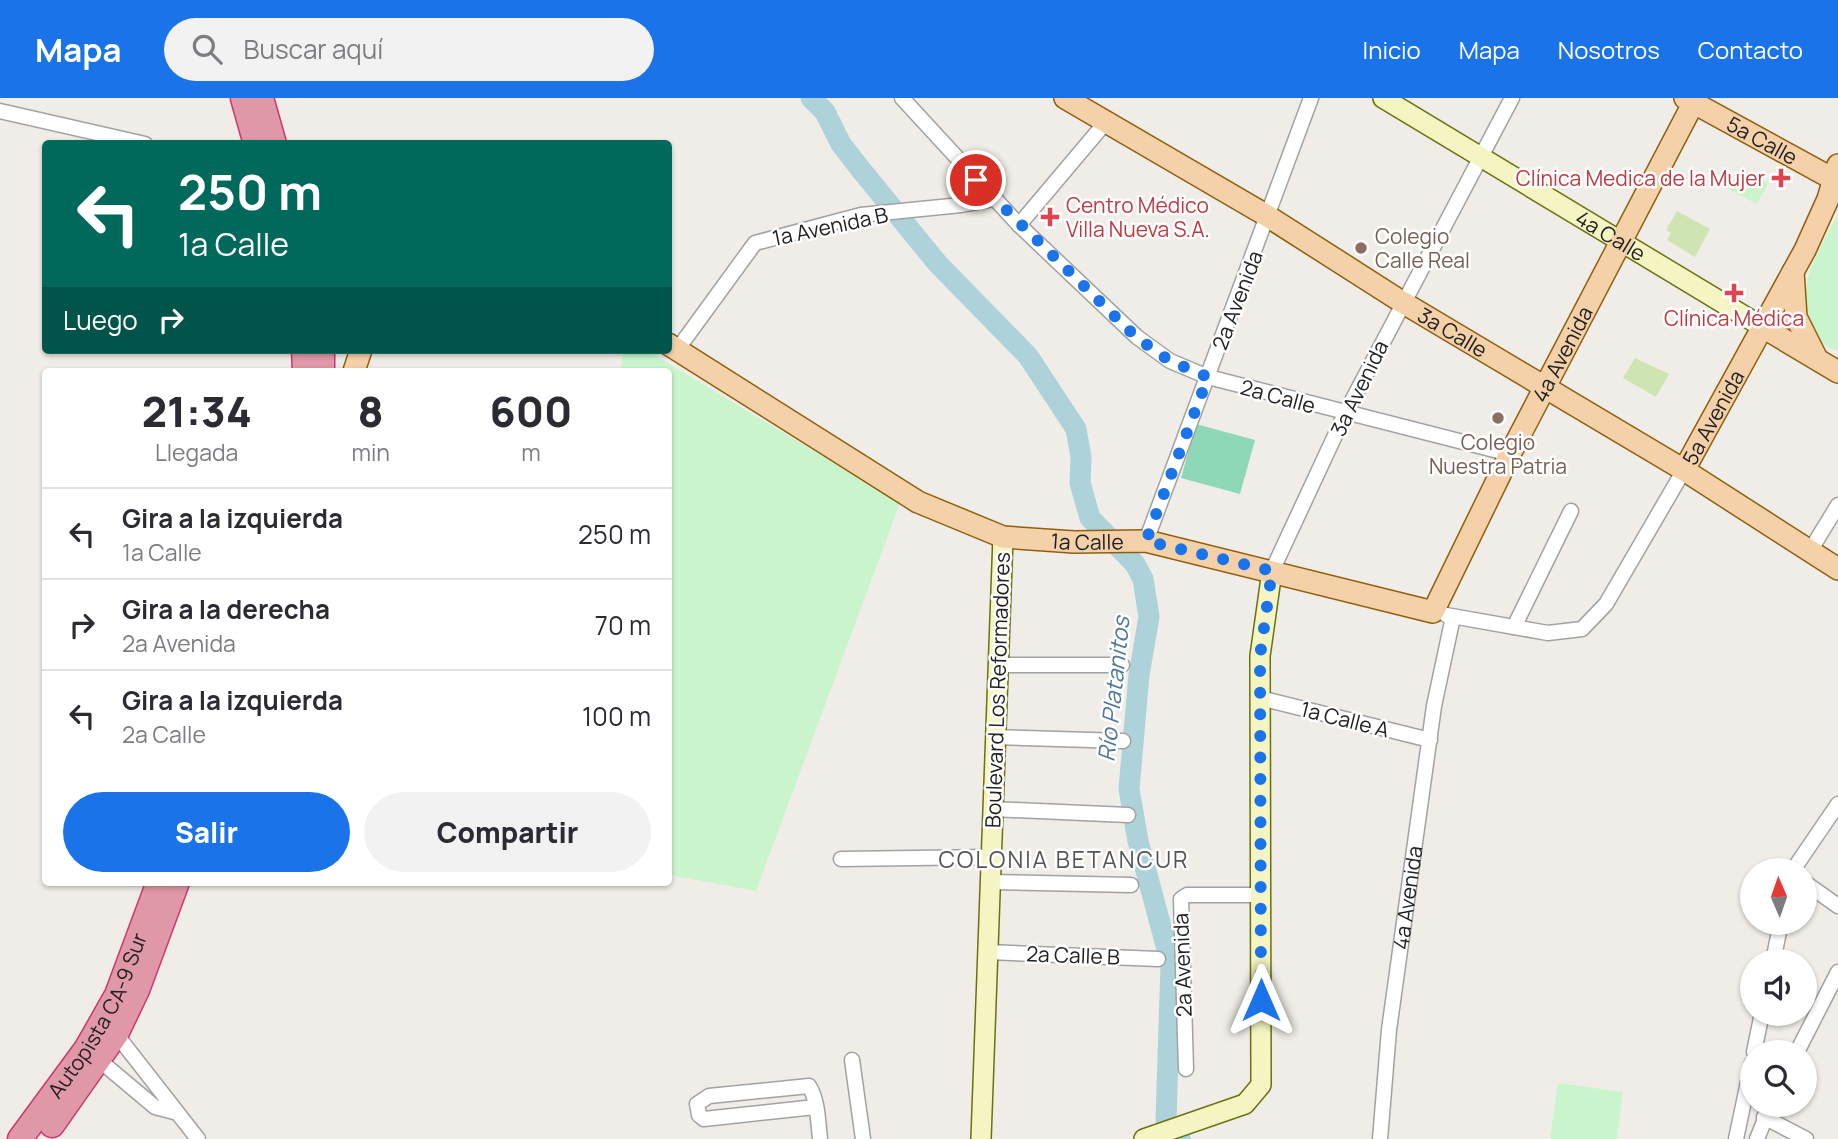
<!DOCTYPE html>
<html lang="es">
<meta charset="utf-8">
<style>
body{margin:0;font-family:Manrope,sans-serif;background:#f2f2f3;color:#2b2b33;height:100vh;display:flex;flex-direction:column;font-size:26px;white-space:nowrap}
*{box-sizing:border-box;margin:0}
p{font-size:23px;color:#7c7c81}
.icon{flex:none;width:38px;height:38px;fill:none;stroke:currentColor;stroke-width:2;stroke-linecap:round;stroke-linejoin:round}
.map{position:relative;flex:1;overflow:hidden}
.details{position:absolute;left:42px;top:270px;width:630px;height:518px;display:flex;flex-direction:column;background:#fff;border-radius:7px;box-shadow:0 2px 5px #0004}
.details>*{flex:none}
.guide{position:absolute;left:42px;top:42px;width:630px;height:214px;border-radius:7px;box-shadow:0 2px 5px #0004;background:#00695c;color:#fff;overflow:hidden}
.needle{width:46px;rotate:358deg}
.buttons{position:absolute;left:1740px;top:760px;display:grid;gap:14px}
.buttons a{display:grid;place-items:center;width:77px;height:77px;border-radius:50%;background:#fff;box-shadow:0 2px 5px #0004;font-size:35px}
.pin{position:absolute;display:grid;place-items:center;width:60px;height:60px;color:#fff;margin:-30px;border:4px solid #fff;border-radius:50%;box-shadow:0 2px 7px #0007}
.me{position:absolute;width:77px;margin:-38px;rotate:0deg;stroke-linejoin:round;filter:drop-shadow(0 0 5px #0008)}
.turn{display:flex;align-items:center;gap:24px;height:147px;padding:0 21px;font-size:32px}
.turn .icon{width:91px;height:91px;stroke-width:2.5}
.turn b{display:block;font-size:49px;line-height:60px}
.then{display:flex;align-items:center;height:66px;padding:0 21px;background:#0003;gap:14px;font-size:26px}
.eta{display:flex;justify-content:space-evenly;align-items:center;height:119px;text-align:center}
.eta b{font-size:42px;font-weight:800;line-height:49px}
.action{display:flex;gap:14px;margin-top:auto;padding:14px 21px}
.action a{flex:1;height:80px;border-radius:42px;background:#1a73e8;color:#fff;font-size:28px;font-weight:800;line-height:80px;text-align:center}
.action a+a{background:#f2f2f3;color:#2b2b33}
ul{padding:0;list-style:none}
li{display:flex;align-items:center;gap:21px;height:91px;padding:0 21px;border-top:2px solid #e1e1e2}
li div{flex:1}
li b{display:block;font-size:26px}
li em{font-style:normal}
header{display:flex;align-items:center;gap:42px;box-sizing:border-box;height:98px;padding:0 35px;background:#1a73e8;color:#fff}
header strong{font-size:33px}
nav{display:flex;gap:38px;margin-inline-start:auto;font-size:24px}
.search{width:490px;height:63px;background:#f2f2f3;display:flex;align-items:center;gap:18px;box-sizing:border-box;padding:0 24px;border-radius:38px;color:#7c7c81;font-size:26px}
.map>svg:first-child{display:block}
.grass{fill:#cee5b3}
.park{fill:#caf5cc}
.pitch{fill:#8ed8b8}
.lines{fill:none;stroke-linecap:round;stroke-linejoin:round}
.river{stroke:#add2da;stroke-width:21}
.street-casing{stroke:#a2a2a2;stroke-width:17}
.secondary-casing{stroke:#6a710f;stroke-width:22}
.primary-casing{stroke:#905f0d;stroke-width:24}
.highway-casing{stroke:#cc3771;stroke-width:27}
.street{stroke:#fff;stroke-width:14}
.secondary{stroke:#f4f5c2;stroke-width:19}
.primary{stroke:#f4d1a9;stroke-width:21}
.highway{stroke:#e098a8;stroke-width:24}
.route{stroke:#1a73e8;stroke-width:12;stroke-dasharray:0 21.6}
.health-dot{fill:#e0444e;stroke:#fff;stroke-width:2.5}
.education-dot{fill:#8d6e63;stroke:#fff;stroke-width:2.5}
.labels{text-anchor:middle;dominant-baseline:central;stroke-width:5;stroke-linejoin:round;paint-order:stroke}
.street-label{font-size:21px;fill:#212121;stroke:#fff}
.health-label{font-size:21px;fill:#be3a42;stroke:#fff;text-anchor:end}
.education-label{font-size:21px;fill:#785e54;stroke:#fff;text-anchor:start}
.water-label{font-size:23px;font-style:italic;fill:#4e779a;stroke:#fff}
.neighbourhood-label{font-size:23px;letter-spacing:2px;fill:#545454;stroke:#fff}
</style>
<header>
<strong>Mapa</strong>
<div class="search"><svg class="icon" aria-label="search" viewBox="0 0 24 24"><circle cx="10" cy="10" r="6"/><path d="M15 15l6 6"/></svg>Buscar aquí</div>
<nav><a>Inicio</a><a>Mapa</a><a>Nosotros</a><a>Contacto</a></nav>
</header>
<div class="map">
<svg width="1838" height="1041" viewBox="0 0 1838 1041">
<rect width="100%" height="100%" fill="#f0ede8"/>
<g class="grass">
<path d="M 1677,113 L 1710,131 L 1695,159 L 1667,142 L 1671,135 L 1666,132 Z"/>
<path d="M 1635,260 L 1669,276 L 1656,299 L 1623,280 Z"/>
</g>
<g class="park">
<path d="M 1740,69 L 1768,85 L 1757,106 L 1728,91 Z"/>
<path d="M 1838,116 L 1838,253 C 1823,248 1818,242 1811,228 C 1792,190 1821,150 1838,116 Z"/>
<path d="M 624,252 L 646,252 L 900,405 L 756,793 L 669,777 L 668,273 L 620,273 Z"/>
<path d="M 1558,985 L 1623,994 L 1617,1041 L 1550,1041 Z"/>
</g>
<path class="pitch" d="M 1196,326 L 1255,342 L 1240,396 L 1181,380 Z"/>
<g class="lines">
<path class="river" d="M 811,0 L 825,14 L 841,46 L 862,73 L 938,166 L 1028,258 L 1076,331 L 1081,359 L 1080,385 L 1090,420 L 1135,466 L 1143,481 L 1149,519 L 1139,577 L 1129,691 L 1138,743 L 1171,866 L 1166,1022 L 1180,1041"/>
<g class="street-casing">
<g id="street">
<path d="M 902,0 L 1019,127 L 1137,239 L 1170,263 L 1208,279 L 1510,356"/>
<path d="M 0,13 L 145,46"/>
<path d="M 1019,127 L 1105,25"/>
<path d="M 677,252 L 755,145 L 861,117 L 961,107 L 994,101"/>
<path d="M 1146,443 L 1311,0"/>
<path d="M 1810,453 L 1838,407"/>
<path d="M 1272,473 L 1345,316 L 1512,0"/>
<path d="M 1446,517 L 1548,535 L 1582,531 L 1606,506 L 1684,372"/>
<path d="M 1514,529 L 1571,413"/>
<path d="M 997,567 L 1122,567"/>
<path d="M 1260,600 L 1430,642"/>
<path d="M 995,639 L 1123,643"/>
<path d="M 992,711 L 1128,717"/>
<path d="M 841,761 L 990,759"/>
<path d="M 1793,772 L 1838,706"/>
<path d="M 990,784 L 1131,787"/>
<path d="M 1804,784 L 1838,808"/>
<path d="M 988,854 L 1158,861"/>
<path d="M 1773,863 L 1781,824"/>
<path d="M 116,936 L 198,1041"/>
<path d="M 1754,954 L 1762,915"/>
<path d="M 1797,954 L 1838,874"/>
<path d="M 99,962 L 155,1009 L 174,1014"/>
<path d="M 852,962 L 863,1041"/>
<path d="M 1186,971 L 1181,801 L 1187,797 L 1260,797"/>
<path d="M 815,1009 L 704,1021 L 699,1017 L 697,1006 L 709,998 L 809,988 C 818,1002 818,1024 820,1041"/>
<path d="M 1764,1019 L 1806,1041"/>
<path id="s1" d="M 1380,1041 L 1389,932 L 1434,608 L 1453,519"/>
<path d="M 1736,1041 L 1752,965"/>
<path d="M 1757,1041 L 1771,1006"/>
</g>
</g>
<g class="secondary-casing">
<g id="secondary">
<path id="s2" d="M 1383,0 L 1761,228"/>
<path d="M 981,1041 L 1003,439"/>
<path d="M 1144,1041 L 1245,1006 L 1261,987 L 1260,558 L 1272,473"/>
</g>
</g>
<g class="primary-casing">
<g id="primary">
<path id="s3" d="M 1065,0 L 1269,119 L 1402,204 L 1684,372 L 1838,471"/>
<path id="s4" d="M 1685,0 L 1833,81"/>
<path d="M 1793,174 L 1796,219 L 1817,261"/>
<path d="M 1761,228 L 1838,274"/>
<path id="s5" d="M 668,246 L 918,404 L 1003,439 L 1074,444 L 1146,443 L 1433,514 L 1510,356 L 1696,0"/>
<path d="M 354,273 L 361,252"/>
<path id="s6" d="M 1684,372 L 1805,152 L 1828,101 L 1838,67"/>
</g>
</g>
<g class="highway-casing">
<g id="highway">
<path d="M 243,0 L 256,46"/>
<path d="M 261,0 L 274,46"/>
<path d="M 304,252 L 305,273"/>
<path d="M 322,252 L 322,273"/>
<path d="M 52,1027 L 116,936 L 137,892 L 177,784"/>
<path id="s7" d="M 20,1041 L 87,950 L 117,897 L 159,784"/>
</g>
</g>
<use href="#street" class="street"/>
<use href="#secondary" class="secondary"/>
<use href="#primary" class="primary"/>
<use href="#highway" class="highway"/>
</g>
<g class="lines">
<path class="route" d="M 976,82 L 1136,239 L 1170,263 L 1208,279 L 1146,443 L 1272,473 L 1260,558 L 1261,902"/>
</g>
<g class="health-dot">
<path d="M1777.5 69.5h7v7h7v7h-7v7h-7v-7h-7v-7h7z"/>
<path d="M1046.5 108.5h7v7h7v7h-7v7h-7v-7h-7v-7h7z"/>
<path d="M1730.5 184.5h7v7h7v7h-7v7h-7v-7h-7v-7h7z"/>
</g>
<g class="education-dot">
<circle cx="1361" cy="150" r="7"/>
<circle cx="1498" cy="320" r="7"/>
</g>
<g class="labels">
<g class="street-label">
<text stroke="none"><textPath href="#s4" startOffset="88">5a Calle</textPath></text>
<text transform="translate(830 128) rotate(-12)">1a Avenida B</text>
<text stroke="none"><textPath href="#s2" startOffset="266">4a Calle</textPath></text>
<text transform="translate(1237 202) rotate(-69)">2a Avenida</text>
<text stroke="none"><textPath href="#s3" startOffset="453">3a Calle</textPath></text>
<text stroke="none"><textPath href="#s5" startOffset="1115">4a Avenida</textPath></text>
<text transform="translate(1359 290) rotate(-64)">3a Avenida</text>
<text transform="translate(1278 298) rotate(15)">2a Calle</text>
<text stroke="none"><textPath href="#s6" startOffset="60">5a Avenida</textPath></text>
<text stroke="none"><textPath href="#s5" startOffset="472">1a Calle</textPath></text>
<text transform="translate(997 592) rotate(-88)">Boulevard Los Reformadores</text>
<text transform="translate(1345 621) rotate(14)">1a Calle A</text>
<text stroke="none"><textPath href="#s1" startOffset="243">4a Avenida</textPath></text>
<text transform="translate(1073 857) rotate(2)">2a Calle B</text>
<text transform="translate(1182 867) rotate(-92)">2a Avenida</text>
<text stroke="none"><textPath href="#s7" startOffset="147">Autopista CA-9 Sur</textPath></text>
</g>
<g class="health-label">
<text x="1765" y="80">Clínica Medica de la Mujer</text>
<text x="1066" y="107" text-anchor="start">Centro Médico<tspan x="1066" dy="24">Villa Nueva S.A.</tspan></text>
<text x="1734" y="220" text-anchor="middle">Clínica Médica</text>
</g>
<g class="education-label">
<text x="1375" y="138">Colegio<tspan x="1375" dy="24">Calle Real</tspan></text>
<text x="1498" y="344" text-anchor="middle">Colegio<tspan x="1498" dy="24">Nuestra Patria</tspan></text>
</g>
<g class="water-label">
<text transform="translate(1113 591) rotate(-84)">Río Platanitos</text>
</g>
<g class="neighbourhood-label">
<text x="1064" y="761">COLONIA BETANCUR</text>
</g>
</g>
</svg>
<div class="buttons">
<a><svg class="needle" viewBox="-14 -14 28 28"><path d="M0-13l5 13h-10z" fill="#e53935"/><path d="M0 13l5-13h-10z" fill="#7c7c81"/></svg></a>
<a><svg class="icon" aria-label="sound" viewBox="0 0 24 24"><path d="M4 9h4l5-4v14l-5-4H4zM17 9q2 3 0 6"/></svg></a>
<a><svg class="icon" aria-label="search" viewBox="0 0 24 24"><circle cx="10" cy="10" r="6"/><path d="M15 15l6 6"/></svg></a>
</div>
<div class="pin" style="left:976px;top:82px;background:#d93025"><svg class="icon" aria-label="arrive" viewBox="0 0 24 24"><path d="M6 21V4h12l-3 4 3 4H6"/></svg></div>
<svg class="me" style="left:1261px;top:902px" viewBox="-20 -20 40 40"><path d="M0-17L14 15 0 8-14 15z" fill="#1a73e8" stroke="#fff" stroke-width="4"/></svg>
<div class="guide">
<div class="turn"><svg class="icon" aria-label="left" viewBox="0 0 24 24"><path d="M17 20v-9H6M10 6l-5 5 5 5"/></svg><div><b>250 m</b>1a Calle</div></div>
<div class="then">Luego<svg class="icon" aria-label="right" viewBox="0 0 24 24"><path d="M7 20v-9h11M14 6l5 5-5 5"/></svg></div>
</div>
<section class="details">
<div class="eta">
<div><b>21:34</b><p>Llegada</p></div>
<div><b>8</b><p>min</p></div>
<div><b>600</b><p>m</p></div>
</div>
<ul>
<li><svg class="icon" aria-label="left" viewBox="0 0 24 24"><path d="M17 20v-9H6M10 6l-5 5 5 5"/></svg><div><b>Gira a la izquierda</b><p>1a Calle</p></div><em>250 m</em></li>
<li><svg class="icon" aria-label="right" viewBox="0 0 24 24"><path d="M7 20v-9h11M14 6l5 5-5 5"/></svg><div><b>Gira a la derecha</b><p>2a Avenida</p></div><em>70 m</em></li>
<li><svg class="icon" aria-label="left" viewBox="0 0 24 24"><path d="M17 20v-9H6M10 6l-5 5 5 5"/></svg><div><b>Gira a la izquierda</b><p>2a Calle</p></div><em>100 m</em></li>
</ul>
<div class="action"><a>Salir</a><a>Compartir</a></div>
</section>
</div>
